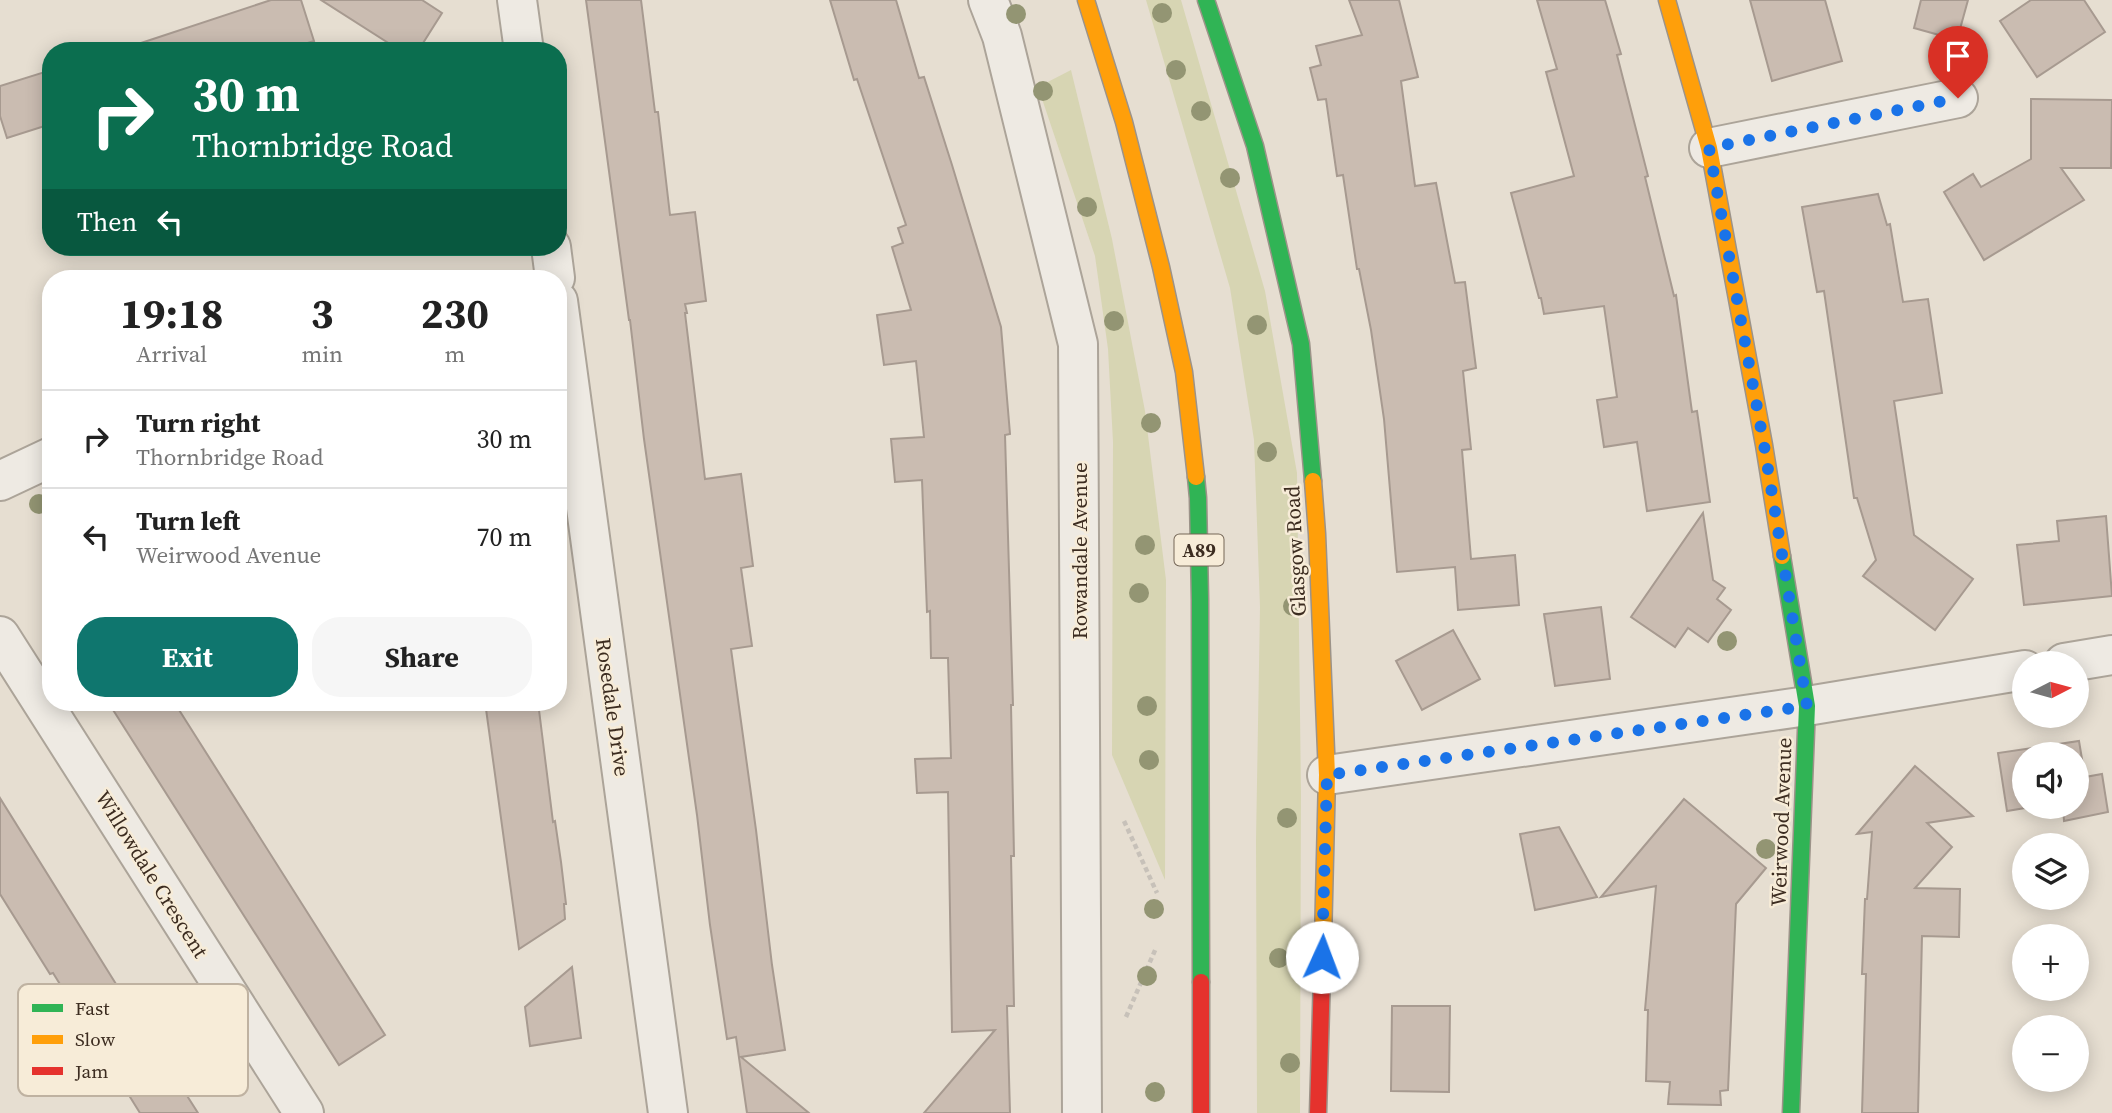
<!DOCTYPE html>
<meta charset="utf-8">
<style>
body{margin:0;font-family:"Source Serif 4",serif;background:#f6f6f6;color:#222;height:100vh;display:flex;flex-direction:column;font-size:26px;white-space:nowrap}
*{box-sizing:border-box;margin:0}
p{font-size:23px;color:#767676}
.icon{flex:none;width:38px;height:38px;fill:none;stroke:currentColor;stroke-width:2;stroke-linecap:round;stroke-linejoin:round}
.map{position:relative;flex:1;overflow:hidden}
.drawer{position:absolute;left:42px;top:270px;width:525px;height:441px;display:flex;flex-direction:column;background:#fff;border-radius:28px;box-shadow:0 4px 18px #0003}
.drawer>*{flex:none}
.top-card{position:absolute;left:42px;top:42px;width:525px;height:214px;border-radius:28px;box-shadow:0 4px 18px #0003;background:#0b6e4f;color:#fff;overflow:hidden}
.needle{width:46px;rotate:84deg}
.controls{position:absolute;left:2012px;top:651px;display:grid;gap:14px}
.controls a{display:grid;place-items:center;width:77px;height:77px;border-radius:50%;background:#fff;box-shadow:0 4px 18px #0003;font-size:35px}
.pin{position:absolute;display:grid;place-items:center;width:60px;height:60px;color:#fff;margin:-72px -30px;border-radius:50% 50% 50% 0;rotate:-45deg;box-shadow:0 0 7px #0007}
.pin .icon{rotate:45deg}
.me{position:absolute;width:77px;margin:-38px;rotate:2deg;stroke-linejoin:round;filter:drop-shadow(0 0 5px #0008)}
.turn{display:flex;align-items:center;gap:24px;height:147px;padding:0 35px;font-size:32px}
.turn .icon{width:91px;height:91px;stroke-width:2.5}
.turn b{display:block;font-size:49px;line-height:60px}
.then{display:flex;align-items:center;height:66px;padding:0 35px;background:#0003;gap:14px;font-size:26px}
.eta{display:flex;justify-content:space-evenly;align-items:center;height:119px;text-align:center}
.eta b{font-size:42px;font-weight:700;line-height:49px}
.cta{display:flex;gap:14px;margin-top:auto;padding:14px 35px}
.cta a{flex:1;height:80px;border-radius:28px;background:#0f766e;color:#fff;font-size:28px;font-weight:700;line-height:80px;text-align:center}
.cta a+a{background:#f6f6f6;color:#222}
ul{padding:0;list-style:none}
li{display:flex;align-items:center;gap:21px;height:98px;padding:0 35px;border-top:2px solid #e0e0e0}
li div{flex:1}
li b{display:block;font-size:26px}
li em{font-style:normal}
.map>svg:first-child{display:block}
.green{fill:#d7d5b3}
.building{fill:#cabcb1;stroke:#a79a90;stroke-width:2}
.lines{fill:none;stroke-linecap:round;stroke-linejoin:round}
.street-casing{stroke:#aca499;stroke-width:42}
.fast-casing{stroke:#9c9389;stroke-width:19}
.slow-casing{stroke:#9c9389;stroke-width:19}
.jam-casing{stroke:#9c9389;stroke-width:19}
.path{stroke:#c7c1b9;stroke-width:4.5;stroke-dasharray:5 3.5;stroke-linecap:butt}
.street{stroke:#eeeae3;stroke-width:38}
.fast{stroke:#30b455;stroke-width:16}
.slow{stroke:#ff9f0a;stroke-width:16}
.jam{stroke:#e5322d;stroke-width:16}
.tree{fill:#939573}
.route{stroke:#1a73e8;stroke-width:12;stroke-dasharray:0 21.6}
.labels{text-anchor:middle;dominant-baseline:central;stroke-width:5;stroke-linejoin:round;paint-order:stroke}
.shield{fill:#f7ecd8;stroke:#746657;stroke-width:2}
.shield-label{font-size:19px;font-weight:bold;fill:#3c2c20}
.street-label{font-size:21px;fill:#3c2c20;stroke:#f7ecd8}
.key{fill:#f7ecd8;stroke:#bfb2a1;stroke-width:2}
.key-label{font-size:19px;fill:#3c2c20}
</style>
<div class="map">
<svg width="2112" height="1113" viewBox="0 0 2112 1113">
<rect width="100%" height="100%" fill="#e6ded1"/>
<g class="green">
<path d="M 1146,0 L 1181,0 L 1265,291 L 1297,473 L 1301,794 L 1300,1113 L 1257,1113 L 1256,841 L 1260,607 L 1254,440 L 1230,288 Z"/>
<path d="M 1071,70 L 1112,239 L 1145,411 L 1166,580 L 1165,880 L 1112,755 L 1113,442 L 1108,349 L 1095,256 L 1038,87 Z"/>
</g>
<g class="building">
<path d="M 271,0 L 301,0 L 314,41 L 282,51 L 142,51 L 141,43 Z"/>
<path d="M 321,0 L 422,0 L 442,13 L 418,51 L 401,51 Z"/>
<path d="M 586,0 L 641,0 L 655,112 L 658,112 L 670,215 L 695,212 L 706,301 L 685,304 L 687,313 L 685,313 L 705,479 L 741,474 L 753,566 L 741,568 L 752,646 L 731,649 L 756,830 L 772,965 L 785,1050 L 741,1057 L 809,1113 L 747,1113 L 736,1037 L 727,1039 L 710,925 L 697,815 L 644,439 L 630,320 L 629,320 Z"/>
<path d="M 830,0 L 896,0 L 919,78 L 924,77 L 952,165 L 1001,327 L 1010,434 L 1005,435 L 1013,705 L 1011,705 L 1014,856 L 1011,856 L 1014,1006 L 1007,1006 L 1010,1113 L 924,1113 L 995,1030 L 952,1032 L 948,792 L 917,793 L 915,759 L 951,758 L 948,658 L 931,658 L 930,611 L 927,612 L 922,480 L 895,482 L 891,439 L 924,437 L 916,361 L 884,365 L 877,315 L 911,310 L 892,247 L 903,243 L 898,228 L 906,225 L 857,79 L 854,80 Z"/>
<path d="M 1349,0 L 1399,0 L 1418,77 L 1401,81 L 1415,186 L 1436,183 L 1455,283 L 1465,282 L 1476,368 L 1463,371 L 1471,449 L 1462,450 L 1471,559 L 1515,555 L 1519,605 L 1458,610 L 1455,567 L 1397,572 L 1384,419 L 1371,330 L 1359,269 L 1357,269 L 1343,175 L 1337,176 L 1326,99 L 1318,100 L 1310,68 L 1321,65 L 1316,46 L 1362,35 Z"/>
<path d="M 1537,0 L 1605,0 L 1621,54 L 1617,55 L 1648,176 L 1645,177 L 1674,296 L 1676,295 L 1692,412 L 1697,411 L 1710,502 L 1647,511 L 1637,442 L 1604,447 L 1597,400 L 1617,397 L 1604,306 L 1544,314 L 1541,298 L 1539,298 L 1511,193 L 1574,176 L 1546,72 L 1557,69 Z"/>
<path d="M 1750,0 L 1825,0 L 1842,61 L 1772,81 Z"/>
<path d="M 1921,0 L 1968,0 L 1957,40 L 1914,28 Z"/>
<path d="M 2031,0 L 2084,0 L 2105,32 L 2037,77 L 2000,21 Z"/>
<path d="M 51,70 L 51,124 L 7,138 L 0,116 L 0,86 Z"/>
<path d="M 2031,99 L 2112,100 L 2111,168 L 2061,168 L 2084,200 L 1984,260 L 1944,192 L 1973,174 L 1981,187 L 2031,159 Z"/>
<path d="M 1878,194 L 1887,225 L 1890,224 L 1903,302 L 1928,299 L 1942,393 L 1894,401 L 1914,535 L 1973,579 L 1935,630 L 1863,576 L 1876,560 L 1857,498 L 1854,498 L 1824,291 L 1817,292 L 1802,207 Z"/>
<path d="M 1703,513 L 1713,580 L 1725,588 L 1717,599 L 1731,610 L 1708,642 L 1688,628 L 1675,647 L 1631,617 Z"/>
<path d="M 2106,516 L 2112,596 L 2024,605 L 2017,545 L 2059,541 L 2057,521 Z"/>
<path d="M 1601,607 L 1610,679 L 1555,686 L 1544,614 Z"/>
<path d="M 1453,630 L 1480,679 L 1422,710 L 1396,661 Z"/>
<path d="M 108,702 L 174,702 L 385,1035 L 339,1065 Z"/>
<path d="M 538,702 L 553,822 L 555,821 L 561,862 L 566,904 L 564,904 L 565,919 L 519,949 L 486,709 Z"/>
<path d="M 2079,741 L 2085,777 L 2102,774 L 2108,812 L 2064,821 L 2063,807 L 2077,807 L 2077,754 L 2025,754 L 2025,807 L 2031,807 L 2007,811 L 1998,753 Z"/>
<path d="M 1915,766 L 1973,816 L 1927,823 L 1952,847 L 1915,888 L 1960,889 L 1959,937 L 1922,936 L 1918,1113 L 1862,1113 L 1866,974 L 1862,974 L 1865,899 L 1867,899 L 1872,832 L 1857,834 Z"/>
<path d="M 0,798 L 116,984 L 198,1113 L 140,1113 L 53,973 L 50,974 L 0,894 Z"/>
<path d="M 1684,799 L 1766,868 L 1736,904 L 1728,1090 L 1720,1091 L 1721,1105 L 1668,1104 L 1670,1082 L 1646,1081 L 1648,1010 L 1645,1010 L 1656,886 L 1601,897 Z"/>
<path d="M 1559,827 L 1597,897 L 1535,910 L 1520,834 Z"/>
<path d="M 572,967 L 581,1038 L 530,1046 L 525,1007 Z"/>
<path d="M 1392,1006 L 1450,1006 L 1449,1092 L 1391,1091 Z"/>
</g>
<g class="lines">
<g class="street-casing">
<g id="street">
<path d="M 517,0 L 524,51"/>
<path d="M 988,0 L 1002,36 L 1078,344 L 1082,1113"/>
<path d="M 1709,148 L 1958,98"/>
<path d="M 551,247 L 555,278"/>
<path d="M 558,301 L 668,1113"/>
<path d="M 0,481 L 51,457"/>
<path d="M 0,636 L 304,1113"/>
<path d="M 2064,663 L 2112,655"/>
<path d="M 1327,775 L 1807,706 L 2025,670"/>
</g>
</g>
<g class="fast-casing">
<g id="fast">
<path d="M 1206,0 L 1255,146 L 1301,344 L 1313,481"/>
<path d="M 1196,477 L 1198,498 L 1200,600 L 1201,982"/>
<path d="M 1782,556 L 1807,706 L 1791,1113"/>
</g>
</g>
<g class="slow-casing">
<g id="slow">
<path d="M 1086,0 L 1124,122 L 1161,267 L 1184,372 L 1196,477"/>
<path d="M 1667,0 L 1709,148 L 1764,445 L 1782,556"/>
<path d="M 1313,481 L 1317,534 L 1327,775 L 1323,940"/>
</g>
</g>
<g class="jam-casing">
<g id="jam">
<path d="M 1201,982 L 1201,1113"/>
<path d="M 1318,1113 L 1323,940"/>
</g>
</g>
<g class="path">
<path d="M 1124,821 L 1157,893"/>
<path d="M 1126,1017 L 1156,948"/>
</g>
<use href="#street" class="street"/>
<use href="#fast" class="fast"/>
<use href="#slow" class="slow"/>
<use href="#jam" class="jam"/>
</g>
<g class="tree">
<circle cx="1162" cy="13" r="10"/>
<circle cx="1016" cy="14" r="10"/>
<circle cx="1176" cy="70" r="10"/>
<circle cx="1043" cy="91" r="10"/>
<circle cx="1201" cy="111" r="10"/>
<circle cx="1230" cy="178" r="10"/>
<circle cx="1087" cy="207" r="10"/>
<circle cx="1114" cy="321" r="10"/>
<circle cx="1257" cy="325" r="10"/>
<circle cx="1151" cy="423" r="10"/>
<circle cx="1267" cy="452" r="10"/>
<circle cx="39" cy="504" r="10"/>
<circle cx="1145" cy="545" r="10"/>
<circle cx="1139" cy="593" r="10"/>
<circle cx="1293" cy="606" r="10"/>
<circle cx="1727" cy="641" r="10"/>
<circle cx="1147" cy="706" r="10"/>
<circle cx="1149" cy="760" r="10"/>
<circle cx="1287" cy="818" r="10"/>
<circle cx="1766" cy="849" r="10"/>
<circle cx="1154" cy="909" r="10"/>
<circle cx="1279" cy="958" r="10"/>
<circle cx="1147" cy="976" r="10"/>
<circle cx="1290" cy="1063" r="10"/>
<circle cx="1155" cy="1092" r="10"/>
</g>
<g class="lines">
<path class="route" d="M 1322,957 L 1327,775 L 1807,706 L 1764,445 L 1709,148 L 1958,98"/>
</g>
<g class="labels">
<rect class="shield" x="1174.5" y="534.5" width="49" height="31" rx="5"/>
<g class="shield-label">
<text x="1199" y="550">A89</text>
</g>
<g class="street-label">
<text transform="translate(1079 551) rotate(-90)">Rowandale Avenue</text>
<text transform="translate(1295 551) rotate(-93)">Glasgow Road</text>
<text transform="translate(613 707) rotate(82)">Rosedale Drive</text>
<text transform="translate(1781 822) rotate(-88)">Weirwood Avenue</text>
<text transform="translate(152 874) rotate(58)">Willowdale Crescent</text>
</g>
</g>
<rect x="18" y="984" width="230" height="112" rx="10" class="key"/>
<rect x="32" y="1004" width="31" height="8" fill="#30b455"/>
<rect x="32" y="1035" width="31" height="9" fill="#ff9f0a"/>
<rect x="32" y="1067" width="31" height="8" fill="#e5322d"/>
<g class="key-label">
<text x="75" y="1015">Fast</text>
<text x="75" y="1046">Slow</text>
<text x="75" y="1078">Jam</text>
</g>
</svg>
<div class="controls">
<a><svg class="needle" viewBox="-14 -14 28 28"><path d="M0-13l5 13h-10z" fill="#e53935"/><path d="M0 13l5-13h-10z" fill="#767676"/></svg></a>
<a><svg class="icon" aria-label="sound" viewBox="0 0 24 24"><path d="M4 9h4l5-4v14l-5-4H4zM17 9q2 3 0 6"/></svg></a>
<a><svg class="icon" aria-label="layers" viewBox="0 0 24 24"><path d="M12 4l9 5-9 5-9-5zM3 14l9 5 9-5"/></svg></a>
<a>+</a>
<a>−</a>
</div>
<div class="pin" style="left:1958px;top:98px;background:#d93025"><svg class="icon" aria-label="arrive" viewBox="0 0 24 24"><path d="M6 21V4h12l-3 4 3 4H6"/></svg></div>
<svg class="me" style="left:1322px;top:957px" viewBox="-20 -20 40 40"><circle r="19" fill="#fff"/><path d="M0-13L10 11 0 6-10 11z" fill="#1a73e8"/></svg>
<div class="top-card">
<div class="turn"><svg class="icon" aria-label="right" viewBox="0 0 24 24"><path d="M7 20v-9h11M14 6l5 5-5 5"/></svg><div><b>30 m</b>Thornbridge Road</div></div>
<div class="then">Then<svg class="icon" aria-label="left" viewBox="0 0 24 24"><path d="M17 20v-9H6M10 6l-5 5 5 5"/></svg></div>
</div>
<section class="drawer">
<div class="eta">
<div><b>19:18</b><p>Arrival</p></div>
<div><b>3</b><p>min</p></div>
<div><b>230</b><p>m</p></div>
</div>
<ul>
<li><svg class="icon" aria-label="right" viewBox="0 0 24 24"><path d="M7 20v-9h11M14 6l5 5-5 5"/></svg><div><b>Turn right</b><p>Thornbridge Road</p></div><em>30 m</em></li>
<li><svg class="icon" aria-label="left" viewBox="0 0 24 24"><path d="M17 20v-9H6M10 6l-5 5 5 5"/></svg><div><b>Turn left</b><p>Weirwood Avenue</p></div><em>70 m</em></li>
</ul>
<div class="cta"><a>Exit</a><a>Share</a></div>
</section>
</div>
